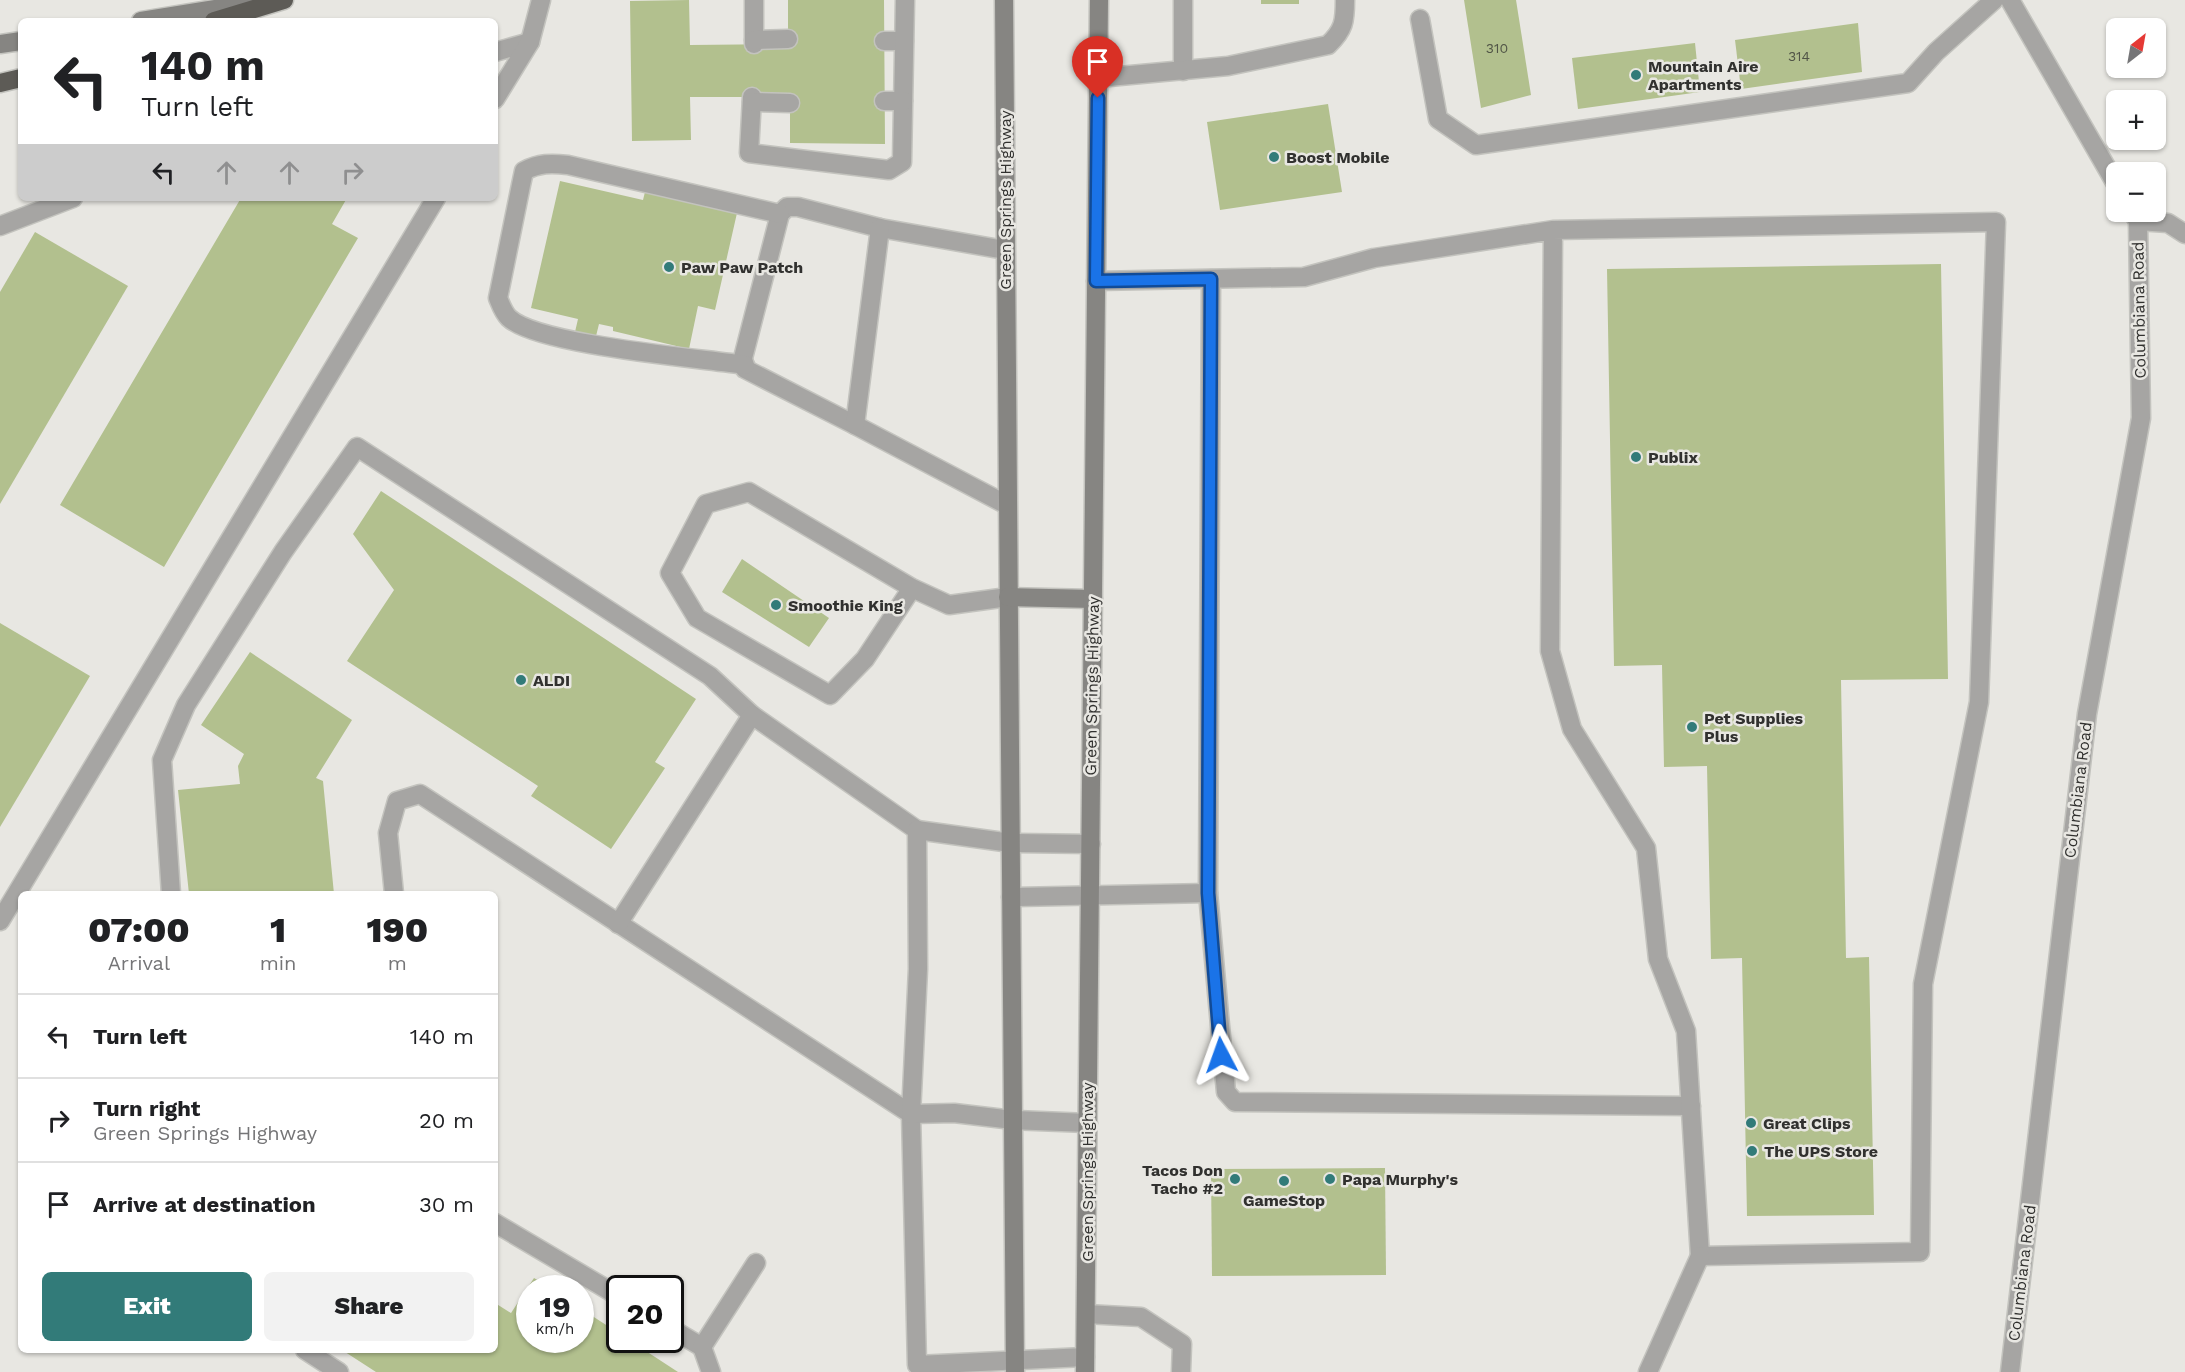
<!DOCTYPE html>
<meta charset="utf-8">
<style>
body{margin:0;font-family:"Work Sans",sans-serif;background:#f2f2f2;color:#202124;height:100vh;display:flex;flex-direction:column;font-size:22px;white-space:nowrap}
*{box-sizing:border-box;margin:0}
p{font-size:20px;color:#757577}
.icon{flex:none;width:33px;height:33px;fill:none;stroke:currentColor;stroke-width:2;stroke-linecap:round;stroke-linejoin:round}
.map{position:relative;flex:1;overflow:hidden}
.drawer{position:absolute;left:18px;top:891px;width:480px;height:462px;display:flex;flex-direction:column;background:#fff;border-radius:9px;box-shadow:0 2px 4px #0004}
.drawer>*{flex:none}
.banner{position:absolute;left:18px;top:18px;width:480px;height:183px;border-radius:9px;box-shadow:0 2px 4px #0004;background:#fff;color:#202124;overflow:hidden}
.needle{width:39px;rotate:31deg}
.tools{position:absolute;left:2106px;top:18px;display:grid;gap:12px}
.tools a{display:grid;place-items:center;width:60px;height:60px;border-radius:9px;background:#fff;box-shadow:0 2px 4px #0004;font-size:30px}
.speed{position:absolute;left:516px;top:1275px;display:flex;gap:12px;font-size:30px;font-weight:700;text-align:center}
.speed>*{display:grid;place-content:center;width:78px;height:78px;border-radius:50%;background:#fff;box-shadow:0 2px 4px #0004;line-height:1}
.speed small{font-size:15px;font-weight:400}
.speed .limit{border:3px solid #111;border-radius:9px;background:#fff;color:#111}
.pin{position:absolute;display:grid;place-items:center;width:51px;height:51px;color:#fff;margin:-62px -26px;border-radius:50% 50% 50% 0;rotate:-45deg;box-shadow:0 0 6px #0007}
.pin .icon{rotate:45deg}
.me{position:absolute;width:66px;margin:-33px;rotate:356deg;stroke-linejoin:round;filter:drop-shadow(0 0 4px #0008)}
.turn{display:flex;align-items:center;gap:21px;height:126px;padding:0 24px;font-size:27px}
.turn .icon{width:78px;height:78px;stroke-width:2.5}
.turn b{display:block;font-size:42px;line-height:51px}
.lanes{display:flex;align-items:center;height:57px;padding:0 24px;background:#0003;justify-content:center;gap:30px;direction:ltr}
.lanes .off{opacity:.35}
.eta{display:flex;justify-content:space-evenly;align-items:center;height:102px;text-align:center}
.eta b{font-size:36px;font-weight:800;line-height:42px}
.action{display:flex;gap:12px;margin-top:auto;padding:12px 24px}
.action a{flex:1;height:69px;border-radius:9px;background:#327b79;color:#fff;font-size:24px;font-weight:800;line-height:69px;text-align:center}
.action a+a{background:#f2f2f2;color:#202124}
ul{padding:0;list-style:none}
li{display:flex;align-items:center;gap:18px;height:84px;padding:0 24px;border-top:2px solid #e0e0e0}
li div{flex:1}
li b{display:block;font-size:22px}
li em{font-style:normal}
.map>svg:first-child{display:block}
.building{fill:#b2c08e}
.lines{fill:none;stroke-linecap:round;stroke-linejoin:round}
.lane-casing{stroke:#c3c3be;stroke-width:21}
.street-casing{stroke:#c3c3be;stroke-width:21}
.secondary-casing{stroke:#c3c3be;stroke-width:21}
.highway-casing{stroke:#c3c3be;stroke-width:21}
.lane{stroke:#a6a5a3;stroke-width:18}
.street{stroke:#a6a5a3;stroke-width:18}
.secondary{stroke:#868582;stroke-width:18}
.highway{stroke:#5d5b56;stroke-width:18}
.route-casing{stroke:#114b97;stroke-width:15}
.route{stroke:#1a73e8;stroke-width:10}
.poi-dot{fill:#327b79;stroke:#e8e7e2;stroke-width:2}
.labels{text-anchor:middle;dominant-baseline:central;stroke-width:5;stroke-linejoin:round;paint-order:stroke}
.number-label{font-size:14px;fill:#515547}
.poi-label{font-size:16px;font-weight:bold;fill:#31312f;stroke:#e8e7e2;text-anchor:start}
.street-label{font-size:16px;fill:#31312f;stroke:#e8e7e2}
</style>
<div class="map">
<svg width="2185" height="1372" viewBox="0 0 2185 1372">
<rect width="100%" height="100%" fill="#e8e7e2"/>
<g class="building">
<path d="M 689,0 L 690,45 L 788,44 L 788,0 L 884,0 L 885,144 L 790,143 L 790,97 L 690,97 L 691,140 L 632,141 L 630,1 Z"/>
<rect x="1261" y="0" width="38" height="4"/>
<path d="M 1464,0 L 1516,0 L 1531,95 L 1481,108 Z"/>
<path d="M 1858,23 L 1862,72 L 1741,89 L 1735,40 Z"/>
<path d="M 1695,43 L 1700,92 L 1578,109 L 1572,58 Z"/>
<path d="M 1328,104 L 1342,192 L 1220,210 L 1207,122 Z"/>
<path d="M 560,181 L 643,200 L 645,192 L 737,213 L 715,310 L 698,306 L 689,349 L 613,331 L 613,327 L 599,324 L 596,336 L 575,332 L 578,319 L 531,308 Z"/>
<path d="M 241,198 L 347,198 L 332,224 L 358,238 L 164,567 L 60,505 Z"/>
<path d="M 35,232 L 128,286 L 0,504 L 0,292 Z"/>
<path d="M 1941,264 L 1948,679 L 1841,680 L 1846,958 L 1869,957 L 1874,1215 L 1747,1216 L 1742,958 L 1711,959 L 1707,766 L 1664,767 L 1662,665 L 1614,666 L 1607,269 Z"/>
<path d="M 381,491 L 696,699 L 655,762 L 665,768 L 611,849 L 531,796 L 538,786 L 347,661 L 394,590 L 353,534 Z"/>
<path d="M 742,559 L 829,618 L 809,647 L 722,592 Z"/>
<path d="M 0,623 L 90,676 L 0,827 Z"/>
<path d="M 250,652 L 352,720 L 316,778 L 323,781 L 334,894 L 189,894 L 178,790 L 240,784 L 238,766 L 244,754 L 201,725 Z"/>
<path d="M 1385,1168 L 1386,1275 L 1212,1276 L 1211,1169 Z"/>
<path d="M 534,1278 L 551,1288 L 530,1288 L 530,1340 L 580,1340 L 580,1308 L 620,1334 L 620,1340 L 629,1340 L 678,1372 L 376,1372 L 342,1350 L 495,1350 L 495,1303 L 511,1313 Z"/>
</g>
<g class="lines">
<g class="lane-casing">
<g id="lane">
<path d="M 754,0 L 754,44"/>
<path d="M 1183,0 L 1183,71"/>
<path d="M 754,40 L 788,39"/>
<path d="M 884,41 L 904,41"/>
<path d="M 495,52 L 530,42"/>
<path d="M 1098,78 L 1228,66 L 1328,45 C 1344,30 1345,21 1345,0"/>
<path d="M 752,97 L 749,153 L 889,170 L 902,162 L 905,0"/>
<path d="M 495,99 L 530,42 L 541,0"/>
<path d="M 884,101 L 903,101"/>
<path d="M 752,102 L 790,103"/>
<path d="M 0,226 L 73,198"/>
<path d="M 1005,250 L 880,228 L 798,207 L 787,207 L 780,214 L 743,358 L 745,369 L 855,425 L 1007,505"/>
<path d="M 1211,279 L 1208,893 L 1226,1092 L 1235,1102 L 1691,1106"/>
<path d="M 1096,281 L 1304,277 L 1374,258 L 1553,230 L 1550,651 L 1572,729 L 1646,848 L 1658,959 L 1686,1031 L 1700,1256 L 1920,1252 L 1923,984 L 1979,702 L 1996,222 L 1553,230"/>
<path d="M 745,365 C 698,358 538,345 509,318 C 503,312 501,305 498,298 L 521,185 L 524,171 C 539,163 551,163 568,165 L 780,214"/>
<path d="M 855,425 L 880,228"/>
<path d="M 912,588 L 865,659 L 830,695 L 697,618 L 670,573 L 706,504 L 749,492 L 912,588 L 949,605 L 1008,597"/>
<path d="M 171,894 L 162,760 L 186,705 L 283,552 L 357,447 L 710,676 L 752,715"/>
<path d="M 394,894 L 388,833 L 397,801 L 420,794 L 911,1114 L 917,1365 L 1085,1357"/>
<path d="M 1011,897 L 1208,893"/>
<path d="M 0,921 L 436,198"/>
<path d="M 618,924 L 752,715 L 917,830"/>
<path d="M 1088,1123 L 1013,1120 L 954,1113 L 911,1114 L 918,969 L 917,830 L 1011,843 L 1091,844"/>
<path d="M 495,1223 L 620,1297"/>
<path d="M 1086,1314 L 1141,1317 L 1182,1344 L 1181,1372"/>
<path d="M 670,1328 L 702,1347"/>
<path d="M 305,1350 L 339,1372"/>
<path d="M 711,1372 L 702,1347 L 756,1263"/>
</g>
</g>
<g class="street-casing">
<g id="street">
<path d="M 2010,0 L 2116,184"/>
<path d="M 1420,19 L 1438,119 L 1476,145 L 1908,83 L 1936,52 L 1994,0"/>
<path d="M 2138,221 L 2168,223 L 2185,234"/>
<path d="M 1648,1372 L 1700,1256"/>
<path d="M 2010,1372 L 2087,714 L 2141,418 L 2138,221 L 2132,212"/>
</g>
</g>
<g class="secondary-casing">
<g id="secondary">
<path d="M 1004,0 L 1015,1372"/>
<path d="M 141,21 L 258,2"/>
<path d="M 0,44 L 21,41"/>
<path d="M 1008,597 L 1093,599"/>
<path d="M 1085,1372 L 1099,0"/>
</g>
</g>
<g class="highway-casing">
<g id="highway">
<path d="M 214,21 L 284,0"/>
<path d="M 0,83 L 21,78"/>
</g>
</g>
<use href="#lane" class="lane"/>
<use href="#street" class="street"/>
<use href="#secondary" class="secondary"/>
<use href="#highway" class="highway"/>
</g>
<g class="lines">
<g class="route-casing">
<path id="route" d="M 1098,98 L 1096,281 L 1211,279 L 1208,893 L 1221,1055"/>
</g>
<use href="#route" class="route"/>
</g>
<g class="poi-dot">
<circle cx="1636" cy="75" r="6"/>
<circle cx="1274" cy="157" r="6"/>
<circle cx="669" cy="267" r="6"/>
<circle cx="1636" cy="457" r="6"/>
<circle cx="776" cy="605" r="6"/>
<circle cx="521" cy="680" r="6"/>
<circle cx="1692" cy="727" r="6"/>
<circle cx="1751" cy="1123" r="6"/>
<circle cx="1752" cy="1151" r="6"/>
<circle cx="1235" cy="1179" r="6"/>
<circle cx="1330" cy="1179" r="6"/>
<circle cx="1284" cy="1181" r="6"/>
</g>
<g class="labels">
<g class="number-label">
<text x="1497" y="48">310</text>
<text x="1799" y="56">314</text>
</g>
<g class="poi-label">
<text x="1648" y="66">Mountain Aire<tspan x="1648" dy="18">Apartments</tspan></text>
<text x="1286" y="157">Boost Mobile</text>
<text x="681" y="267">Paw Paw Patch</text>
<text x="1648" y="457">Publix</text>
<text x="788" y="605">Smoothie King</text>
<text x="533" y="680">ALDI</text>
<text x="1704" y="718">Pet Supplies<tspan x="1704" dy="18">Plus</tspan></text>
<text x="1763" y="1123">Great Clips</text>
<text x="1764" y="1151">The UPS Store</text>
<text x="1223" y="1170" text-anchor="end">Tacos Don<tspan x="1223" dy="18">Tacho #2</tspan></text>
<text x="1342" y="1179">Papa Murphy's</text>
<text x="1284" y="1200" text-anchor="middle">GameStop</text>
</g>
<g class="street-label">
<text transform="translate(1005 200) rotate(-90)">Green Springs Highway</text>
<text transform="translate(2139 310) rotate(-91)">Columbiana Road</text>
<text transform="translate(1092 686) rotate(-89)">Green Springs Highway</text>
<text transform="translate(2078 790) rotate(-83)">Columbiana Road</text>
<text transform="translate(1087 1172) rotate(-90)">Green Springs Highway</text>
<text transform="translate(2022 1273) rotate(-83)">Columbiana Road</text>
</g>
</g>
</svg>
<div class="tools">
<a><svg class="needle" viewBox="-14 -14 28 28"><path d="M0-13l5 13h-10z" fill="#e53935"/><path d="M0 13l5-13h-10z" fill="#757577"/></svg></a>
<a>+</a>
<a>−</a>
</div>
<div class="speed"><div>19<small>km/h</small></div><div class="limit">20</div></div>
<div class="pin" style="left:1098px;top:98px;background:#d93025"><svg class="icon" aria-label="arrive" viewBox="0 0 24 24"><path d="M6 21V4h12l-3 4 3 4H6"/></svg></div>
<svg class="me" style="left:1221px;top:1055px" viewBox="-20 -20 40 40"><path d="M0-17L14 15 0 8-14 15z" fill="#1a73e8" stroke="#fff" stroke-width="4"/></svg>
<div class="banner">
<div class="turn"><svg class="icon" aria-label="left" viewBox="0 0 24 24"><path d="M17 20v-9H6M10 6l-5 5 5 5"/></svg><div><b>140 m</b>Turn left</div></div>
<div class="lanes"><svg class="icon" aria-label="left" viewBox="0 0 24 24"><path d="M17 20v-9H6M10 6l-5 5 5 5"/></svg><svg class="icon off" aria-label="ahead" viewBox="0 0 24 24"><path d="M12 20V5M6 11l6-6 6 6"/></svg><svg class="icon off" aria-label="ahead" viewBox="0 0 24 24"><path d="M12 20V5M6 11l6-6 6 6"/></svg><svg class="icon off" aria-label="right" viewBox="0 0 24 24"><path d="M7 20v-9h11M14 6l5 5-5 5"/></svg></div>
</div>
<section class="drawer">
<div class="eta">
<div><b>07:00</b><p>Arrival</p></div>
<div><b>1</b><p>min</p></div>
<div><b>190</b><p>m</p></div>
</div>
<ul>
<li><svg class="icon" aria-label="left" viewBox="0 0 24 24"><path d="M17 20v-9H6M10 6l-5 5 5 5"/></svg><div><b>Turn left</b></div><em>140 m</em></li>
<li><svg class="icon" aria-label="right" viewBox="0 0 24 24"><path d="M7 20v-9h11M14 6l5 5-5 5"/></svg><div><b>Turn right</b><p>Green Springs Highway</p></div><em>20 m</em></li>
<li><svg class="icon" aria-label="arrive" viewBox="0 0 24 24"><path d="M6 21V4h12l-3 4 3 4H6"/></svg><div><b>Arrive at destination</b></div><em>30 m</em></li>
</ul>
<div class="action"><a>Exit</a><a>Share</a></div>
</section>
</div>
